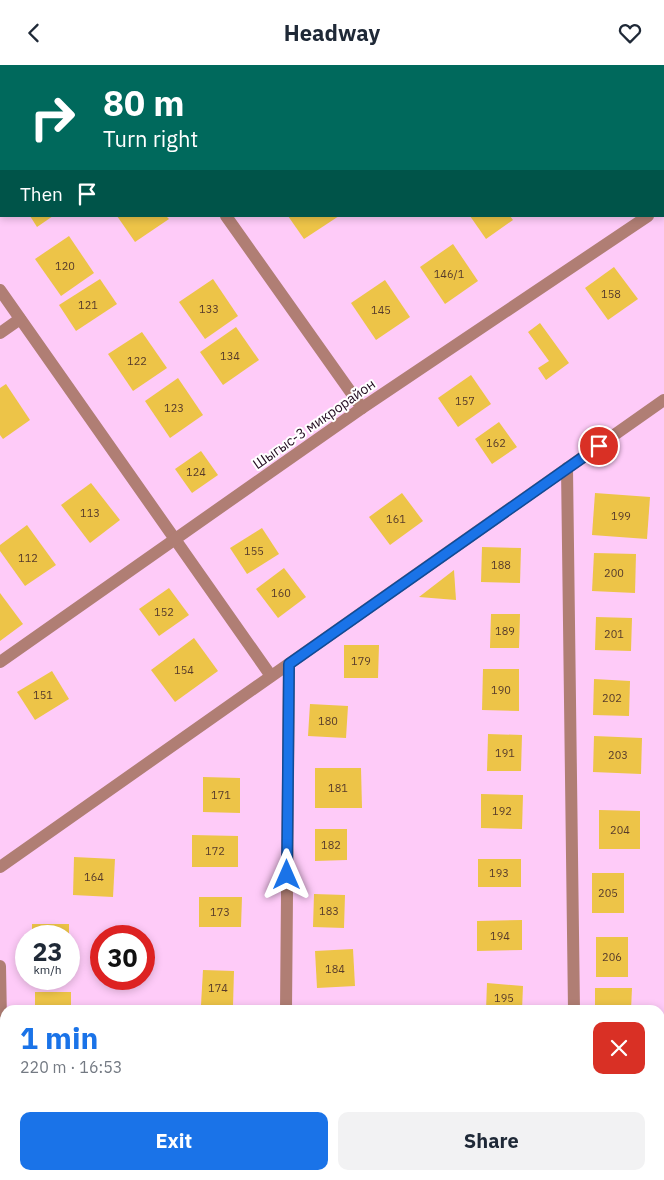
<!DOCTYPE html>
<meta charset="utf-8">
<style>
body{margin:0;font-family:"IBM Plex Sans",sans-serif;background:#f2f2f3;color:#1f2937;height:100vh;display:flex;flex-direction:column;font-size:19px;white-space:nowrap}
*{box-sizing:border-box;margin:0}
p{font-size:16px;color:#747a83}
.icon{flex:none;width:28px;height:28px;fill:none;stroke:currentColor;stroke-width:2;stroke-linecap:round;stroke-linejoin:round}
.map{position:relative;flex:1;overflow:hidden}
.panel{position:absolute;left:0px;top:940px;width:665px;height:175px;display:flex;flex-direction:column;background:#fff;border-radius:15px 15px 0 0;box-shadow:0 2px 8px #0003}
.panel>*{flex:none}
.guide{position:absolute;left:0px;top:0px;width:665px;height:152px;box-shadow:0 2px 8px #0003;background:#00695c;color:#fff;overflow:hidden}
.speed{position:absolute;left:15px;top:860px;display:flex;gap:10px;font-size:25px;font-weight:700;text-align:center}
.speed>*{display:grid;place-content:center;width:65px;height:65px;border-radius:50%;background:#fff;box-shadow:0 2px 8px #0003;line-height:1}
.speed small{font-size:12px;font-weight:400}
.speed .limit{border:8px solid #d22;background:#fff;color:#111}
.pin{position:absolute;display:grid;place-items:center;width:42px;height:42px;color:#fff;margin:-21px;border:2px solid #fff;border-radius:50%;box-shadow:0 1px 5px #0007}
.me{position:absolute;width:55px;margin:-28px;rotate:0deg;stroke-linejoin:round;filter:drop-shadow(0 0 4px #0008)}
.turn{display:flex;align-items:center;gap:18px;height:105px;padding:0 20px;font-size:22px}
.turn .icon{width:65px;height:65px;stroke-width:2.5}
.turn b{display:block;font-size:35px;line-height:42px}
.then{display:flex;align-items:center;height:48px;padding:0 20px;background:#0003;gap:10px;font-size:19px}
.round{display:grid;place-items:center;flex:none;width:52px;height:52px;border-radius:10px;background:#f2f2f3}
.summary{display:flex;align-items:center;justify-content:space-between;height:85px;padding:0 20px}
h1{font-size:30px;font-weight:700;line-height:38px;color:#1a73e8}
.primary-button{display:flex;gap:10px;margin-top:auto;padding:10px 20px}
.primary-button a{flex:1;height:58px;border-radius:10px;background:#1a73e8;color:#fff;font-size:20px;font-weight:700;line-height:58px;text-align:center}
.primary-button a+a{background:#f2f2f3;color:#1f2937}
header{display:flex;justify-content:space-between;align-items:center;height:65px;padding:0 20px;background:#fff;font-size:22px;font-weight:700}
.map>svg:first-child{display:block}
.building{fill:#edc448}
.lines{fill:none;stroke-linecap:round;stroke-linejoin:round}
.street{stroke:#b07e74;stroke-width:12}
.route-casing{stroke:#114b97;stroke-width:12}
.route{stroke:#1a73e8;stroke-width:9}
.labels{text-anchor:middle;dominant-baseline:central;stroke-width:4;stroke-linejoin:round;paint-order:stroke}
.number-label{font-size:11px;fill:#563a2b}
.street-label{font-size:14px;fill:#230c21;stroke:#fff}
</style>
<header><svg class="icon" aria-label="back" viewBox="0 0 24 24"><path d="M15 5l-7 7 7 7"/></svg>Headway<svg class="icon" aria-label="heart" viewBox="0 0 24 24"><path d="M12 20l-8-8c-3-5 5-10 8-4 3-6 11-1 8 4z"/></svg></header>
<div class="map">
<svg width="664" height="1115" viewBox="0 0 664 1115">
<rect width="100%" height="100%" fill="#fecbf8"/>
<g class="building">
<path d="M 30,151 L 53,151 L 37,162 Z"/>
<path d="M 117,151 L 166,151 L 169,154 L 135,177 Z"/>
<path d="M 288,151 L 339,151 L 304,174 Z"/>
<path d="M 470,151 L 510,151 L 513,155 L 486,174 Z"/>
<path d="M 69,171 L 94,208 L 61,231 L 35,194 Z"/>
<path d="M 453,179 L 478,216 L 445,239 L 420,202 Z"/>
<path d="M 614,202 L 638,234 L 608,255 L 585,223 Z"/>
<path d="M 100,214 L 117,239 L 76,266 L 59,240 Z"/>
<path d="M 213,214 L 238,251 L 205,274 L 179,237 Z"/>
<path d="M 385,215 L 410,252 L 376,275 L 351,238 Z"/>
<path d="M 540,258 L 569,298 L 546,315 L 538,303 L 549,296 L 528,267 Z"/>
<path d="M 236,262 L 259,295 L 223,320 L 200,287 Z"/>
<path d="M 142,267 L 167,303 L 133,326 L 108,289 Z"/>
<path d="M 471,310 L 491,339 L 458,362 L 438,333 Z"/>
<path d="M 178,313 L 203,350 L 170,373 L 145,336 Z"/>
<path d="M 6,319 L 30,355 L 3,374 L 0,370 L 0,323 Z"/>
<path d="M 499,357 L 517,382 L 492,399 L 475,374 Z"/>
<path d="M 201,386 L 218,410 L 192,428 L 175,404 Z"/>
<path d="M 91,418 L 120,455 L 90,478 L 61,440 Z"/>
<path d="M 402,428 L 423,456 L 390,480 L 369,452 Z"/>
<path d="M 595,428 L 650,432 L 647,474 L 592,470 Z"/>
<path d="M 27,460 L 56,500 L 25,521 L 0,486 L 0,480 Z"/>
<path d="M 262,463 L 279,489 L 247,509 L 230,483 Z"/>
<path d="M 482,482 L 521,483 L 520,518 L 481,517 Z"/>
<path d="M 594,488 L 636,489 L 635,528 L 592,526 Z"/>
<path d="M 284,503 L 306,532 L 278,553 L 256,524 Z"/>
<path d="M 454,505 L 456,535 L 419,532 Z"/>
<path d="M 169,523 L 189,550 L 159,571 L 139,544 Z"/>
<path d="M 0,528 L 23,559 L 0,576 Z"/>
<path d="M 491,549 L 520,549 L 519,583 L 490,583 Z"/>
<path d="M 596,552 L 632,553 L 631,586 L 595,585 Z"/>
<path d="M 194,573 L 218,606 L 175,637 L 151,605 Z"/>
<path d="M 344,580 L 379,580 L 378,613 L 344,613 Z"/>
<path d="M 483,604 L 519,604 L 519,646 L 482,645 Z"/>
<path d="M 52,606 L 69,634 L 35,655 L 17,627 Z"/>
<path d="M 594,614 L 630,616 L 629,651 L 593,650 Z"/>
<path d="M 310,639 L 348,641 L 346,673 L 308,671 Z"/>
<path d="M 488,669 L 522,670 L 521,706 L 487,706 Z"/>
<path d="M 594,671 L 642,673 L 641,709 L 593,707 Z"/>
<path d="M 315,703 L 361,703 L 362,743 L 315,743 Z"/>
<path d="M 203,712 L 240,713 L 240,748 L 203,747 Z"/>
<path d="M 481,729 L 523,730 L 522,764 L 481,763 Z"/>
<path d="M 599,745 L 640,746 L 640,784 L 599,784 Z"/>
<path d="M 315,764 L 347,764 L 347,795 L 315,796 Z"/>
<path d="M 192,770 L 238,771 L 238,802 L 192,802 Z"/>
<path d="M 74,792 L 115,794 L 113,832 L 73,830 Z"/>
<rect x="478" y="794" width="43" height="28"/>
<rect x="592" y="808" width="32" height="40"/>
<path d="M 314,829 L 345,830 L 344,863 L 313,862 Z"/>
<path d="M 199,832 L 242,832 L 241,862 L 199,862 Z"/>
<path d="M 522,855 L 522,885 L 477,886 L 477,856 Z"/>
<rect x="32" y="859" width="37" height="12"/>
<rect x="596" y="872" width="32" height="40"/>
<path d="M 353,884 L 355,921 L 317,923 L 315,886 Z"/>
<path d="M 203,905 L 234,906 L 233,941 L 201,940 Z"/>
<path d="M 487,918 L 523,921 L 522,945 L 486,945 Z"/>
<path d="M 595,923 L 632,923 L 631,945 L 595,945 Z"/>
<rect x="35" y="927" width="36" height="18"/>
<path d="M 197,1110 L 233,1110 L 232,1115 L 197,1115 Z"/>
<path d="M 38,1112 L 78,1113 L 78,1115 L 38,1115 Z"/>
</g>
<g class="lines">
<g class="street">
<path d="M 119,0 L 120,1"/>
<path d="M 402,1 L 404,0"/>
<path d="M 226,151 L 362,343"/>
<path d="M 0,225 L 271,611"/>
<path d="M 0,268 L 20,254"/>
<path d="M 567,403 L 574,945"/>
<path d="M 0,597 L 362,343 L 648,151"/>
<path d="M 0,802 L 664,335"/>
<path d="M 0,901 L 4,1115"/>
<path d="M 286,945 L 289,599"/>
<path d="M 577,1110 L 577,1115"/>
<path d="M 285,1115 L 285,1110"/>
</g>
</g>
<g class="lines">
<g class="route-casing">
<path id="route" d="M 287,810 L 289,599 L 599,381"/>
</g>
<use href="#route" class="route"/>
</g>
<g class="labels">
<g class="number-label">
<text x="65" y="201">120</text>
<text x="449" y="209">146/1</text>
<text x="611" y="229">158</text>
<text x="88" y="240">121</text>
<text x="209" y="244">133</text>
<text x="381" y="245">145</text>
<text x="230" y="291">134</text>
<text x="137" y="296">122</text>
<text x="465" y="336">157</text>
<text x="174" y="343">123</text>
<text x="496" y="378">162</text>
<text x="196" y="407">124</text>
<text x="90" y="448">113</text>
<text x="621" y="451">199</text>
<text x="396" y="454">161</text>
<text x="254" y="486">155</text>
<text x="28" y="493">112</text>
<text x="501" y="500">188</text>
<text x="614" y="508">200</text>
<text x="281" y="528">160</text>
<text x="164" y="547">152</text>
<text x="505" y="566">189</text>
<text x="614" y="569">201</text>
<text x="361" y="596">179</text>
<text x="184" y="605">154</text>
<text x="501" y="625">190</text>
<text x="43" y="630">151</text>
<text x="612" y="633">202</text>
<text x="328" y="656">180</text>
<text x="505" y="688">191</text>
<text x="618" y="690">203</text>
<text x="338" y="723">181</text>
<text x="221" y="730">171</text>
<text x="502" y="746">192</text>
<text x="620" y="765">204</text>
<text x="331" y="780">182</text>
<text x="215" y="786">172</text>
<text x="499" y="808">193</text>
<text x="94" y="812">164</text>
<text x="608" y="828">205</text>
<text x="329" y="846">183</text>
<text x="220" y="847">173</text>
<text x="500" y="871">194</text>
<text x="612" y="892">206</text>
<text x="335" y="904">184</text>
<text x="218" y="923">174</text>
<text x="504" y="933">195</text>
</g>
<g class="street-label">
<text transform="translate(314 359) rotate(-35)">Шыгыс-3 микрорайон</text>
</g>
</g>
</svg>
<div class="speed"><div>23<small>km/h</small></div><div class="limit">30</div></div>
<div class="pin" style="left:599px;top:381px;background:#d93025"><svg class="icon" aria-label="arrive" viewBox="0 0 24 24"><path d="M6 21V4h12l-3 4 3 4H6"/></svg></div>
<svg class="me" style="left:287px;top:810px" viewBox="-20 -20 40 40"><path d="M0-17L14 15 0 8-14 15z" fill="#1a73e8" stroke="#fff" stroke-width="4"/></svg>
<div class="guide">
<div class="turn"><svg class="icon" aria-label="right" viewBox="0 0 24 24"><path d="M7 20v-9h11M14 6l5 5-5 5"/></svg><div><b>80 m</b>Turn right</div></div>
<div class="then">Then<svg class="icon" aria-label="arrive" viewBox="0 0 24 24"><path d="M6 21V4h12l-3 4 3 4H6"/></svg></div>
</div>
<section class="panel">
<div class="summary"><div><h1>1 min</h1><p>220 m · 16:53</p></div><a class="round" style="background:#d93025;color:#fff"><svg class="icon" aria-label="close" viewBox="0 0 24 24"><path d="M6 6l12 12M18 6L6 18"/></svg></a></div>
<div class="primary-button"><a>Exit</a><a>Share</a></div>
</section>
</div>
